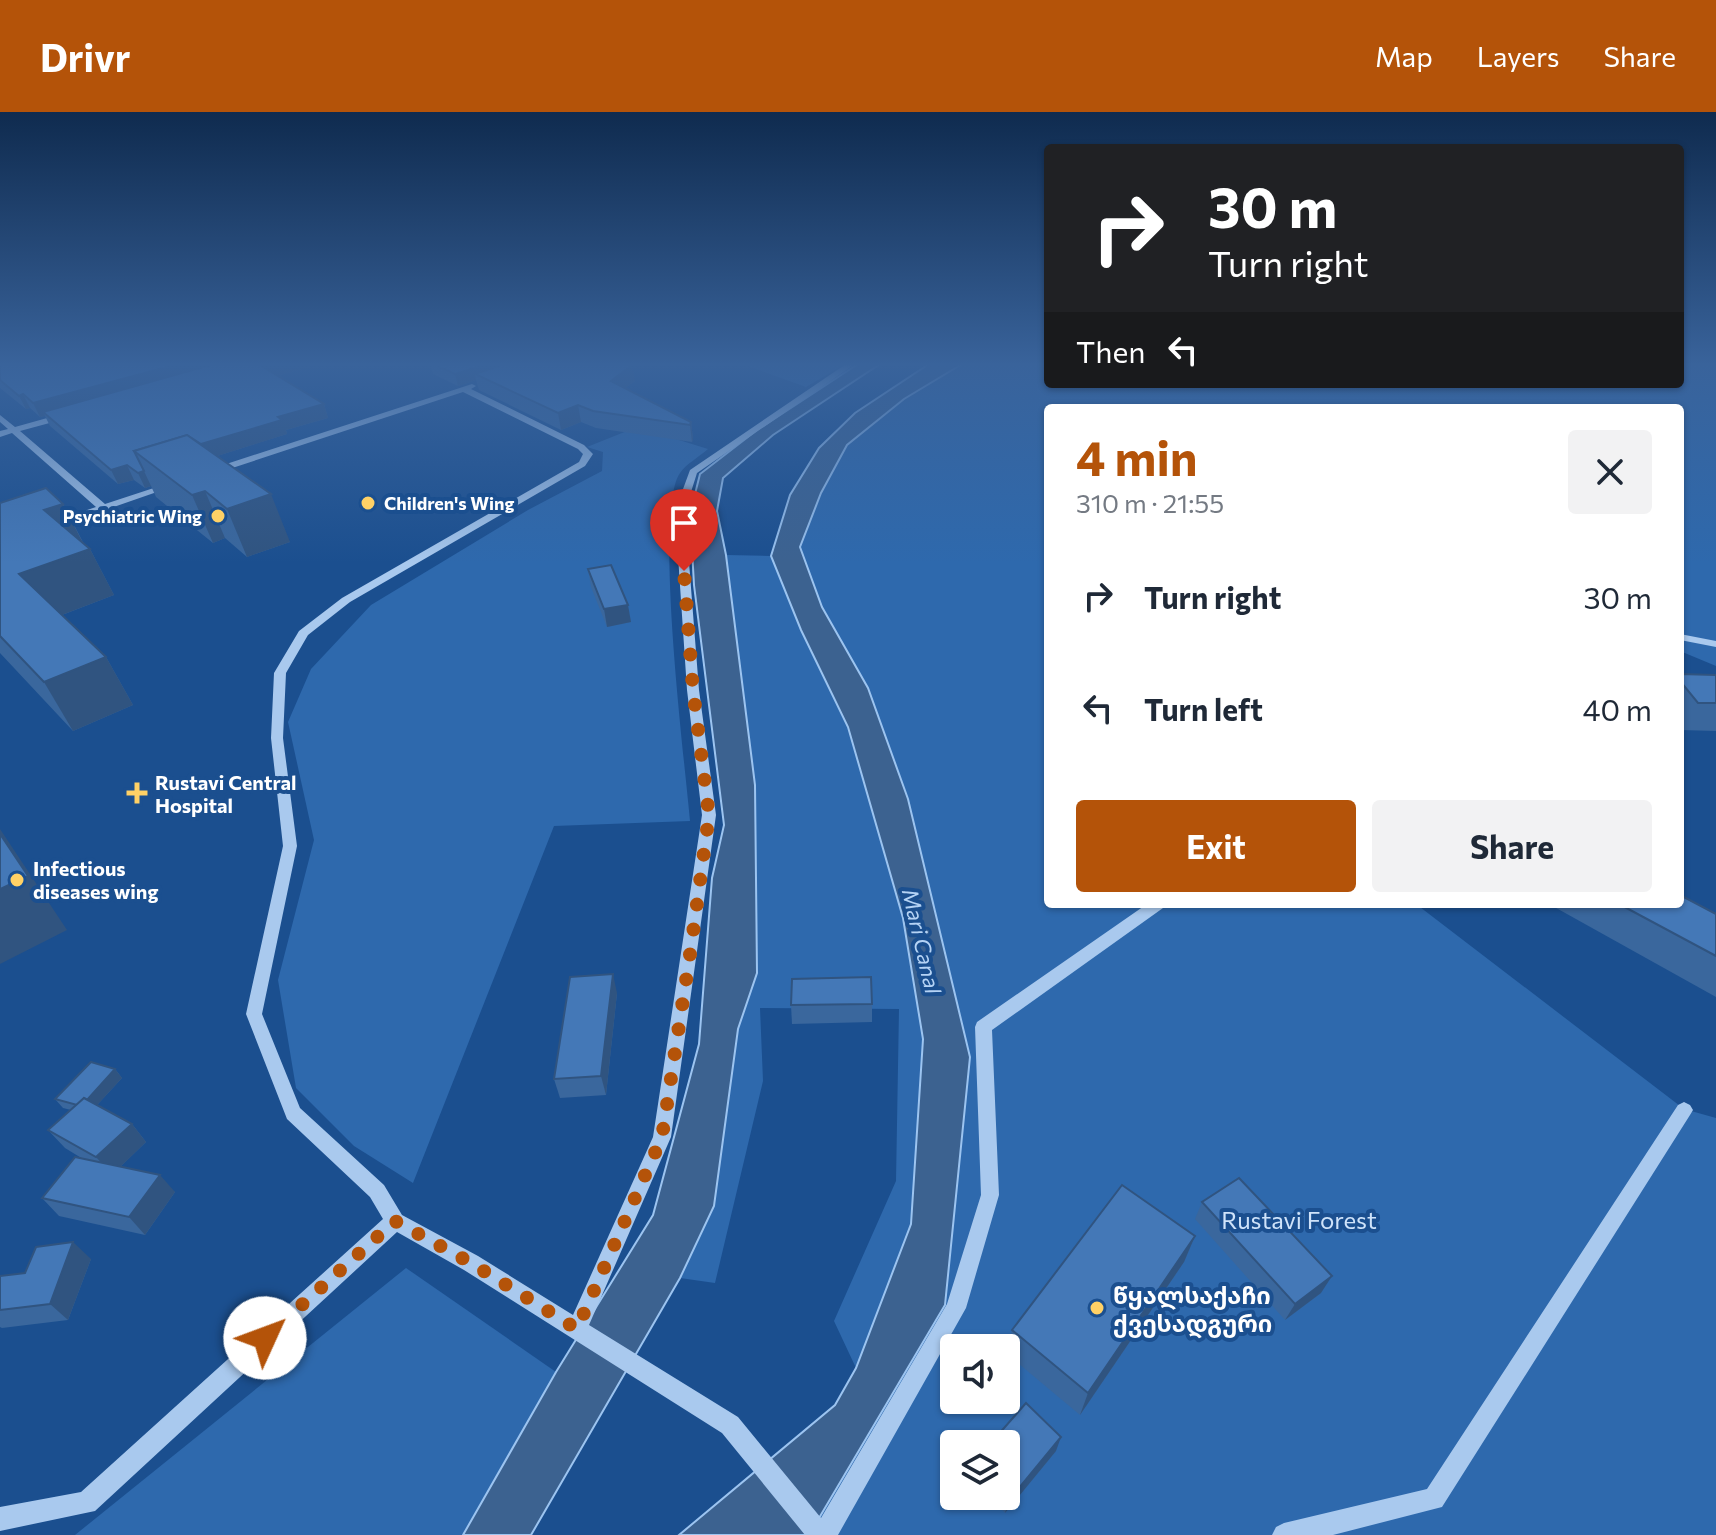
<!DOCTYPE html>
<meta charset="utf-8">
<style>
body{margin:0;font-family:Commissioner,"Noto Sans Georgian",sans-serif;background:#f2f2f3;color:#1f2937;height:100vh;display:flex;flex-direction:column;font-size:30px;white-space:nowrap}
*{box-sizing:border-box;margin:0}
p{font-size:26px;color:#747a83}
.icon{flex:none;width:44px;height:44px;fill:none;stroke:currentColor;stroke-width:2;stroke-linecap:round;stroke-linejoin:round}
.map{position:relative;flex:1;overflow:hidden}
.sheet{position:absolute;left:1044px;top:292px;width:640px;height:504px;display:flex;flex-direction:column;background:#fff;border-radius:8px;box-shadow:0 2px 6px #0004}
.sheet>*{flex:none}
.banner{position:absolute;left:1044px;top:32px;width:640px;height:244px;border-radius:8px;box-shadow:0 2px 6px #0004;background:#202124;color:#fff;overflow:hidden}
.buttons{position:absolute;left:940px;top:1222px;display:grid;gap:16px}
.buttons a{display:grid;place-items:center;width:80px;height:80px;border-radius:8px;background:#fff;box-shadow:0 2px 6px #0004;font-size:40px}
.pin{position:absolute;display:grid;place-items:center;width:68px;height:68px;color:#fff;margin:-82px -34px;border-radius:50% 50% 50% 0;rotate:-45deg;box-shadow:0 0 8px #0007}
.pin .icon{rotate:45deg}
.me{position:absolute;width:88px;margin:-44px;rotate:47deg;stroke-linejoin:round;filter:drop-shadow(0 0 6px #0008)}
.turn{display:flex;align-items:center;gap:28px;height:168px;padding:0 32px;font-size:36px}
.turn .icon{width:104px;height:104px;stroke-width:2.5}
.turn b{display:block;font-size:56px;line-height:68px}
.then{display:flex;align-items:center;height:76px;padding:0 32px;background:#0003;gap:16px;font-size:30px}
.round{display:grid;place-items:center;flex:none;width:84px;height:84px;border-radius:8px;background:#f2f2f3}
.head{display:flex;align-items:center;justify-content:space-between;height:136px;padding:0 32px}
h1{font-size:48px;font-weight:700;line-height:60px;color:#b45309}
.button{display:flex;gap:16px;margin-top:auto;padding:16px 32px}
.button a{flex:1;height:92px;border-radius:8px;background:#b45309;color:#fff;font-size:32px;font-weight:700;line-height:92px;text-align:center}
.button a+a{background:#f2f2f3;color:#1f2937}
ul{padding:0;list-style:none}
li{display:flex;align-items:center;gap:24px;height:112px;padding:0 32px}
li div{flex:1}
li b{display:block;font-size:30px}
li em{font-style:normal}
header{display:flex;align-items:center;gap:48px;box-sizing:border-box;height:112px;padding:0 40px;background:#b45309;color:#fff}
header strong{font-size:38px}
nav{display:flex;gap:44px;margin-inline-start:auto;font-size:28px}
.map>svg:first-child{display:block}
.green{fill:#2e69ad;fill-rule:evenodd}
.water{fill:#3c6290;stroke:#9cc4f0;stroke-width:2}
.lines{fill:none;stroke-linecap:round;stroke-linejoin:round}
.minor{fill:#a9c9ee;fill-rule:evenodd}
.wall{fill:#3a679d}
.shaded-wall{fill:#305480}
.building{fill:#4478b7;stroke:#305480;stroke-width:2}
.route{stroke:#b45309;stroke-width:14;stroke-dasharray:0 25.2}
.poi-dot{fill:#ffd166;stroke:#1b4f8f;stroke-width:3}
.labels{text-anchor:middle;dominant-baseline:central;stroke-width:8;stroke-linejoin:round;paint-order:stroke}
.far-poi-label{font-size:18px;font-weight:bold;fill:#fff;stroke:#1b4f8f;text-anchor:start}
.poi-label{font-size:20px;font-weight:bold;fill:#fff;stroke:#1b4f8f;text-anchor:start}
.water-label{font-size:22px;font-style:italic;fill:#b5d3f5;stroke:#1b4f8f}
.near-park-label{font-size:24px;fill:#cfe3fa;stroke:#1b4f8f}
.near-poi-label{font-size:24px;font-weight:bold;fill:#fff;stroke:#1b4f8f;text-anchor:start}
</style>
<header>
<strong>Drivr</strong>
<nav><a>Map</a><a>Layers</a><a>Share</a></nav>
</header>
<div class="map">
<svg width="1716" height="1423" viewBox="0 0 1716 1423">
<rect width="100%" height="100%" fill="#1b4f8f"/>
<g class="green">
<path d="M 742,252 L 845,252 L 806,275 Z"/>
<path d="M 962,252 L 1048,252 L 1048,272 L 1680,272 L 1680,252 L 1716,252 L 1716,554 L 1680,539 L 1680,296 L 1048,296 L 1048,792 L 1416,792 L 1684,997 L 1716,1006 L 1716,1423 L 809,1423 L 970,946 L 908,687 L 868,576 L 822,495 L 800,435 L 821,381 L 847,333 L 904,287 ZM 954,1236 L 1006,1236 L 1006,1288 L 954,1288 ZM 954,1332 L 1006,1332 L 1006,1384 L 954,1384 Z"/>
<path d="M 637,315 L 708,337 C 699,345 686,352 680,361 C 653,399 685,651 690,709 L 554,714 L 413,1071 L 354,1034 L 296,976 L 278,868 L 314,728 L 288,610 L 311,557 L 371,493 L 528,398 L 602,359 L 603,340 L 587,335 Z"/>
<path d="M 726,443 L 771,444 L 801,518 L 848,615 L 903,806 L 923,927 L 911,1112 L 856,1256 L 834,1209 L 896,1069 L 899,897 L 760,896 L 763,969 L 715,1171 L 680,1166 L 714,1094 L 738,916 L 757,861 L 755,673 Z"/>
<path d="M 406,1156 L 556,1260 L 463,1423 L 75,1423 Z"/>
</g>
<g class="water">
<path d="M 858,252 L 880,252 L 773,323 L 723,366 L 717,399 L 726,443 L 755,673 L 757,861 L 738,917 L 714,1094 L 680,1166 L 531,1423 L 463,1423 L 556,1260 L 653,1103 L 699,932 L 712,766 L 724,713 L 694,473 L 690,402 L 700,362 L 757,318 Z"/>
<path d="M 929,252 L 962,252 L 904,287 L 847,333 L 821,381 L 800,435 L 822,495 L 868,576 L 908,687 L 970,945 L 945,1193 L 809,1423 L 679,1423 L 835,1293 L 856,1256 L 911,1112 L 923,927 L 903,806 L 848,615 L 801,518 L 771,444 L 790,383 L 819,336 L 855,301 Z"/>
</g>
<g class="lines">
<g class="minor">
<path d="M 846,252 L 855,252 L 697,361 L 685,399 L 699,578 L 716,703 L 671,1025 L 589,1213 L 738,1305 L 821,1406 L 947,1192 L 981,1083 L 975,915 L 977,910 L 1147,792 L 1166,792 L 1163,796 L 992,918 L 999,1083 L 966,1196 L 838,1423 L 805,1423 L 722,1321 L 464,1158 L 397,1120 L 95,1399 L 0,1419 L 0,1395 L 81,1380 L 383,1107 L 370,1085 L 287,1007 L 246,902 L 283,734 L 271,626 L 274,561 L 299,519 L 342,486 L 579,350 L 583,342 L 578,337 L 463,280 L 217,361 L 211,361 L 211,357 L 472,272 L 476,274 L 471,277 L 584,333 L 593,342 L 585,354 L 350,490 L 308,523 L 286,561 L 283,626 L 297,734 L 262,902 L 300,996 L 384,1073 L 402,1103 L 478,1144 L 573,1203 L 653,1025 L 702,703 L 687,578 L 675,399 L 690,358 Z"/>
<path d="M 65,301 L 69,304 L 68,306 L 20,319 L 105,392 L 169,371 L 177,373 L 59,414 L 51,414 L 51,410 L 96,395 L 12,321 L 0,325 L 0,319 L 8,317 L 0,310 L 0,303 L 15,315 Z"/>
<path d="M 1680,522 L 1716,529 L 1716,535 L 1680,528 Z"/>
<path d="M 1684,990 L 1690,993 L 1693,998 L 1690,1003 L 1442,1395 L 1333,1423 L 1272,1423 L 1276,1415 L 1284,1411 L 1427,1377 L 1678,993 Z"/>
</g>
</g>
<g class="wall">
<path d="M 0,252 L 320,252 L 276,264 L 324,292 L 328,306 L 286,318 L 287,322 L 217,344 L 290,430 L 247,445 L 225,426 L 213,431 L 156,385 L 151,374 L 145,376 L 134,368 L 118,372 L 50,314 L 45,304 L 40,305 L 30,296 L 26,297 L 0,276 Z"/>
<path d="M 430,252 L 626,252 L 635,269 L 625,276 L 691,310 L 693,327 L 692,330 L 596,316 L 581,310 L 561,318 L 479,278 L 476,268 L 458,274 L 433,262 Z"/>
<path d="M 0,391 L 63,392 L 84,432 L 90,437 L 114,483 L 62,503 L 106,545 L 133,593 L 73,619 L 0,541 Z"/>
<path d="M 588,457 L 631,510 L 607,515 L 591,475 Z"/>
<path d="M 1680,562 L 1716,563 L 1716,619 L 1680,618 Z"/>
<path d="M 1549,792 L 1680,792 L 1716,802 L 1716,885 Z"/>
<path d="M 617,881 L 606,983 L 560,986 L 554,967 Z"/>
<path d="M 872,892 L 872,910 L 792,912 L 791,893 Z"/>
<path d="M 115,957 L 122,966 L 97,993 L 132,1012 L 146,1030 L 121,1054 L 175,1080 L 145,1123 L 59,1104 L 42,1086 L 83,1047 L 65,1036 L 48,1018 L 71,998 L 63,996 L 55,987 Z"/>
<path d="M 1202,1090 L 1321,1181 L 1285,1208 L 1195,1107 Z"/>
<path d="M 1195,1124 L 1184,1150 L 1080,1303 L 1007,1242 L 1012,1218 Z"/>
<path d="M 91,1147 L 68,1208 L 2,1216 L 0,1215 L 0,1164 L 25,1161 Z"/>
<path d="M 1056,1339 L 1005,1401 L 989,1384 L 1006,1384 Z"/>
</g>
<g class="shaded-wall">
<path d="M 178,252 L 231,252 L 43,300 L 45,304 L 40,305 L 33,291 Z"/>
<path d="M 266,252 L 320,252 L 265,267 L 260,253 Z"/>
<path d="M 487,252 L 524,252 L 475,262 L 476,268 L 458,274 L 455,262 Z"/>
<path d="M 632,253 L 635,269 L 613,285 L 611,269 Z"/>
<path d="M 23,282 L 30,296 L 26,297 L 19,284 Z"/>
<path d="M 324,292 L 328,306 L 286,318 L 287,322 L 192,352 L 180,339 L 278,305 Z"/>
<path d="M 578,293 L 581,310 L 561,318 L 558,301 Z"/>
<path d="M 691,310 L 693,327 L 692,330 L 690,313 Z"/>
<path d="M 127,353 L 134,368 L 118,372 L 111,358 Z"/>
<path d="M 144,359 L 151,374 L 145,376 L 138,361 Z"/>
<path d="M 205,379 L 225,426 L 213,431 L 192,383 Z"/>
<path d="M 271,382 L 290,430 L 247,445 L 227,397 Z"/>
<path d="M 63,392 L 86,437 L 44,398 Z"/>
<path d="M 90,437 L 114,483 L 46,509 L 19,462 Z"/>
<path d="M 628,493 L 631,510 L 607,515 L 604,497 Z"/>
<path d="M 106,545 L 133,593 L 73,619 L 44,570 Z"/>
<path d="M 0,717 L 67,818 L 0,852 Z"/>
<path d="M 613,862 L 617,881 L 606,983 L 601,964 Z"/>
<path d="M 115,957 L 122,966 L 88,1003 L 80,994 Z"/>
<path d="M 132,1012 L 146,1030 L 112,1063 L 96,1045 Z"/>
<path d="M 160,1063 L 175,1080 L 145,1123 L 129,1105 Z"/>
<path d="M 1195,1124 L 1184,1150 L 1080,1303 L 1088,1281 Z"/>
<path d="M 73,1130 L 91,1147 L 68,1208 L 50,1192 Z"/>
<path d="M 1332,1164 L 1321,1181 L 1285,1208 L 1295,1192 Z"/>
<path d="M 1061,1325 L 1056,1339 L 1005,1401 L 1009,1388 Z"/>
</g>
<g class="building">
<path d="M 0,252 L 178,252 L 33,291 L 23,282 L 19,284 L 0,268 Z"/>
<path d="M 214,252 L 266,252 L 260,253 L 324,292 L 278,305 L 282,308 L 201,332 L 187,323 L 134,339 L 144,359 L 138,361 L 127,353 L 111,358 L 43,300 Z"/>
<path d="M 433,252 L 487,252 L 455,262 Z"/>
<path d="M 505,252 L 632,253 L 611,269 L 691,310 L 690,313 L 593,299 L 578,293 L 558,301 L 475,262 Z"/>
<path d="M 187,323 L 271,382 L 227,397 L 205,379 L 192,383 L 134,339 Z"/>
<path d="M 46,376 L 63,392 L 44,398 L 90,437 L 19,462 L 106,545 L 44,570 L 0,524 L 0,391 Z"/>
<path d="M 611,453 L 628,493 L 604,497 L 588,457 Z"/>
<path d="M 1680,562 L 1716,563 L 1716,591 L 1698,591 L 1680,569 Z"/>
<path d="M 0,722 L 28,764 L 0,777 Z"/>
<path d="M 1680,783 L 1716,802 L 1716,844 L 1619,792 L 1680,792 Z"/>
<path d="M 613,862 L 601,964 L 554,967 L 570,865 Z"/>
<path d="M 871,865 L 872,892 L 791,893 L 792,867 Z"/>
<path d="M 91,950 L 115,957 L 87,988 L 84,986 L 77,993 L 55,987 Z"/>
<path d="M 84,986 L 132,1012 L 96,1045 L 48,1018 Z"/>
<path d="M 75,1045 L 160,1063 L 129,1105 L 42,1086 Z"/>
<path d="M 1239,1066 L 1332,1164 L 1295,1192 L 1202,1090 Z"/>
<path d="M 1122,1073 L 1195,1124 L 1088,1281 L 1012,1218 Z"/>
<path d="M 73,1130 L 50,1192 L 0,1198 L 0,1164 L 25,1161 L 36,1135 Z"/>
<path d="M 1026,1291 L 1061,1325 L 1009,1388 L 1006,1384 L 1006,1332 L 990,1332 Z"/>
</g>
<linearGradient id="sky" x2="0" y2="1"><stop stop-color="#0f2b4f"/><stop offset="0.56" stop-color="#39639b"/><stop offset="1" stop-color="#39639b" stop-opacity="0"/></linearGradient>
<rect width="1716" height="451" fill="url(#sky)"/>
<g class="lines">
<path class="route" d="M 265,1226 L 395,1109 L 471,1151 L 577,1217 L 662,1025 L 691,836 L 709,703 L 693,578 L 684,459"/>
</g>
<g class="poi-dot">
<circle cx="368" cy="391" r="8"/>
<circle cx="218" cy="404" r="8"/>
<path d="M133 669h8v8h8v8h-8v8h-8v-8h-8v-8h8z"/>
<circle cx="17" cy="768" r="8"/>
<circle cx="1097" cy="1196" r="8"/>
</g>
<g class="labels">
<g class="far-poi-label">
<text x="384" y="391">Children's Wing</text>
<text x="202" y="404" text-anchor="end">Psychiatric Wing</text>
</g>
<g class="poi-label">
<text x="155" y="670">Rustavi Central<tspan x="155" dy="23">Hospital</tspan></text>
<text x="33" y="756">Infectious<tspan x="33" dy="23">diseases wing</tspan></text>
</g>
<g class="water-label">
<text transform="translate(922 829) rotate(77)">Mari Canal</text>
</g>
<g class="near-park-label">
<text x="1299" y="1107">Rustavi Forest</text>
</g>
<g class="near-poi-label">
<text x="1113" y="1182">წყალსაქაჩი<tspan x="1113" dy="28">ქვესადგური</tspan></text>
</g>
</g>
</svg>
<div class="buttons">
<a><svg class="icon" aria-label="sound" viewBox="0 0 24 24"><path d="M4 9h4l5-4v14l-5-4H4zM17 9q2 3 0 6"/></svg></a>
<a><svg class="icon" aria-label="layers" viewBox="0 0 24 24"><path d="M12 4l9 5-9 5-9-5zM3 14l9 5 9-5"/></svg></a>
</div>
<div class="pin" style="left:684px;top:459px;background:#d93025"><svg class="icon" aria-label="arrive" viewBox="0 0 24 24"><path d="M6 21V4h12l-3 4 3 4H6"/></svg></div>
<svg class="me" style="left:265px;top:1226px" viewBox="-20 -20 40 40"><circle r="19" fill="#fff"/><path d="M0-13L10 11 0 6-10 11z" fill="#b45309"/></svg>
<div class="banner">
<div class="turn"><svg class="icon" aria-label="right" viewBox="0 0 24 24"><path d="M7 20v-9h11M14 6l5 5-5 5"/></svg><div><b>30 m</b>Turn right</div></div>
<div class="then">Then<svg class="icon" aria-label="left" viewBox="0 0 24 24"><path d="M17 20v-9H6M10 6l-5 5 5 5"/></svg></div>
</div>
<section class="sheet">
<div class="head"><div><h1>4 min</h1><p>310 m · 21:55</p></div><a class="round"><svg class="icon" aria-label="close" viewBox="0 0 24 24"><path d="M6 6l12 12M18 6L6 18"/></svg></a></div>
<ul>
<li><svg class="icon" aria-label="right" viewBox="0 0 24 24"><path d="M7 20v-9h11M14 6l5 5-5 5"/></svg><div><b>Turn right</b></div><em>30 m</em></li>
<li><svg class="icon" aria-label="left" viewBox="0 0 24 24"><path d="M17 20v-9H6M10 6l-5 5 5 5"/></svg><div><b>Turn left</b></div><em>40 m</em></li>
</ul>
<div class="button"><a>Exit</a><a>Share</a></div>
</section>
</div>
